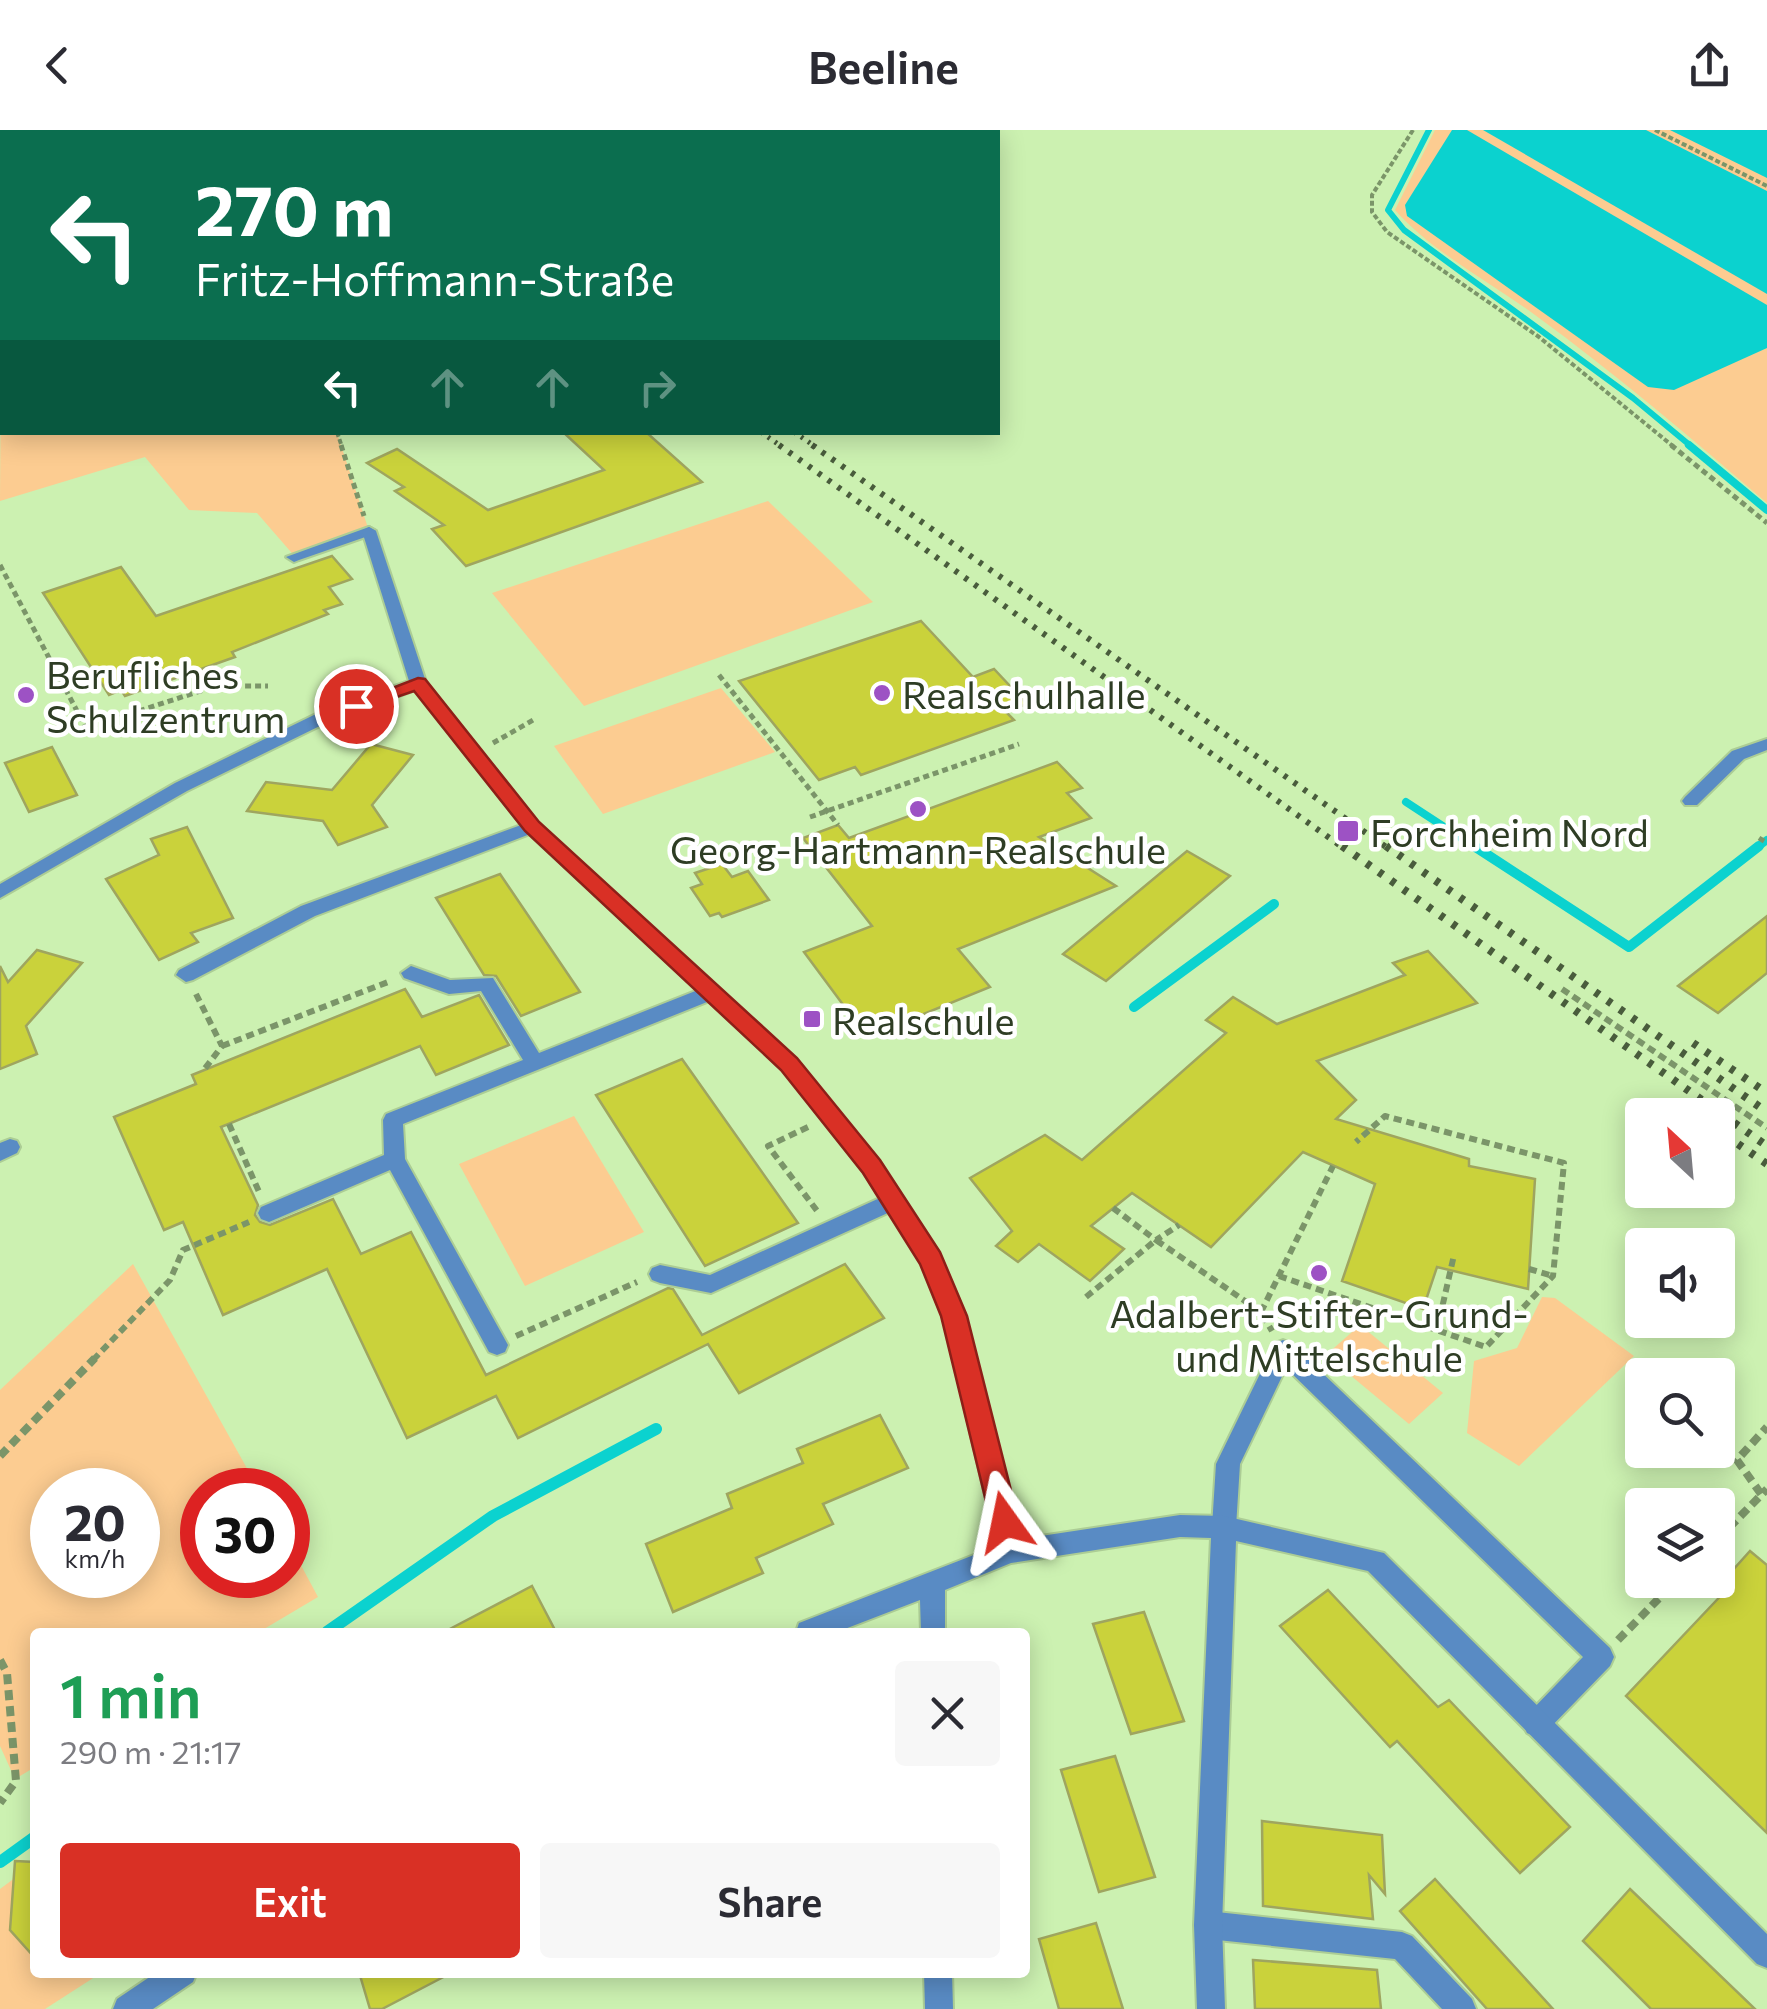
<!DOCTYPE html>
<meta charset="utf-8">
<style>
body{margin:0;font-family:Commissioner,sans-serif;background:#f7f7f7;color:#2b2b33;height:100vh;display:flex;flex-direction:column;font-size:38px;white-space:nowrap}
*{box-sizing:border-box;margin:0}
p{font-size:32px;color:#7c7c81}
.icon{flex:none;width:55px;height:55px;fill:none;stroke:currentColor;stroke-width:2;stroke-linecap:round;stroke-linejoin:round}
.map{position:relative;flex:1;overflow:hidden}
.panel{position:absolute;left:30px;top:1498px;width:1000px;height:350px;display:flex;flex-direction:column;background:#fff;border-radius:10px;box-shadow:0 5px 25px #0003}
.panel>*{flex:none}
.top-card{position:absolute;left:0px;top:0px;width:1000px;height:305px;box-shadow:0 5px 25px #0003;background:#0b6e4f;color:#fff;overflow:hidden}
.needle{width:65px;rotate:334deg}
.buttons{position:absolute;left:1625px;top:968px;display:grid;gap:20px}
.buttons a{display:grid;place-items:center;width:110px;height:110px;border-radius:10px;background:#fff;box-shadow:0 5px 25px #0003;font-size:50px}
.speed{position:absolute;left:30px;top:1338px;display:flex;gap:20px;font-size:50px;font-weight:700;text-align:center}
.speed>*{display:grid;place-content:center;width:130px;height:130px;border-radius:50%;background:#fff;box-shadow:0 5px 25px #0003;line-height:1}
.speed small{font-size:25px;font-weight:400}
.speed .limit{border:15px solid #d22;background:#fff;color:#111}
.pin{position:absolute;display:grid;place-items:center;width:85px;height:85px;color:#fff;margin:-42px;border:5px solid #fff;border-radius:50%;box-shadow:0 2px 10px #0007}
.me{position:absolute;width:110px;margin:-55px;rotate:348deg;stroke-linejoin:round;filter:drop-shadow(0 0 8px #0008)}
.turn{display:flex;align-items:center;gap:35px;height:210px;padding:0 30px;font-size:45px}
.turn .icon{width:130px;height:130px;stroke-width:2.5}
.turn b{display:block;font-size:70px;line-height:85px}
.lanes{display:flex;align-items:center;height:95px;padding:0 30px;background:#0003;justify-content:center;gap:50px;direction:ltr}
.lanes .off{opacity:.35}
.round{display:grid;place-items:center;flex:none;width:105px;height:105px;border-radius:10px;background:#f7f7f7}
.summary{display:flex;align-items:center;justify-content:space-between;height:170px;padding:0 30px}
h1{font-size:60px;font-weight:600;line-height:75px;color:#1e9e55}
.primary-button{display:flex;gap:20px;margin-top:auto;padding:20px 30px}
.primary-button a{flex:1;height:115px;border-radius:10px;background:#d93025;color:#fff;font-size:40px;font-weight:600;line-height:115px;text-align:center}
.primary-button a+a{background:#f7f7f7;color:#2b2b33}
header{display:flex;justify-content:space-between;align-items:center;height:130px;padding:0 30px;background:#fff;font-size:45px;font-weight:600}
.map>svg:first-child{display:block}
.green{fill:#fccc91;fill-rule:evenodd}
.water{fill:#0bd2cf}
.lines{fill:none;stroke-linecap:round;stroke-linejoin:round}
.stream-far3{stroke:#0bd2cf;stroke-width:6}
.stream-far2{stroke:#0bd2cf;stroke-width:8}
.stream-far1{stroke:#0bd2cf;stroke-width:10}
.stream{stroke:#0bd2cf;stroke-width:12}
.building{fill:#cad23b;stroke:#9fa55f;stroke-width:2.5}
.service-casing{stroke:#accd95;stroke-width:4}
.minor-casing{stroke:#accd95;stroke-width:4}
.path-far3{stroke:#7b9569;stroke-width:4;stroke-dasharray:5 2.5;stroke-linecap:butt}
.path-far2{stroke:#7b9569;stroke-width:5;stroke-dasharray:6 4;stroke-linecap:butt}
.path-far1{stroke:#7b9569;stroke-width:6;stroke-dasharray:8 5;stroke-linecap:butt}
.path{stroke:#7b9569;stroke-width:8;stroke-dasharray:10 6;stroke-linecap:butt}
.service{fill:#598bc4;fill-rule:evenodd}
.minor{fill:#598bc4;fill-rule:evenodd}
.rail-far2{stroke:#495c3c;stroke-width:5;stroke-dasharray:2.5 6;stroke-linecap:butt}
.rail-far1{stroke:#495c3c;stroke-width:6;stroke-dasharray:4 8;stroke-linecap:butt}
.rail{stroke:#495c3c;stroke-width:8;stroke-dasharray:5 10;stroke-linecap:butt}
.route{fill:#d93025;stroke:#8d1f18;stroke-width:2.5}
.poi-dot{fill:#9d52c4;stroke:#fff;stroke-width:4}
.labels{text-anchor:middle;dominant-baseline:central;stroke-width:9;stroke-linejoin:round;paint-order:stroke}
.poi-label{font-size:38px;fill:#2e3d24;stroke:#fff;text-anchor:start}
</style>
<header><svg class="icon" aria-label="back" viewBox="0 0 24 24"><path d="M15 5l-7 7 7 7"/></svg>Beeline<svg class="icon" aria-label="share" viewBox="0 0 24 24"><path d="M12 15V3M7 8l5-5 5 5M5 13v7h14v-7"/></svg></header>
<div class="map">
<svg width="1767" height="1879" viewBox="0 0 1767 1879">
<rect width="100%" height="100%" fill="#ccf1b1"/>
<g class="green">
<path d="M 1435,0 L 1767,0 L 1767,373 C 1691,308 1616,244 1535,185 C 1489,151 1433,123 1395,80 Z"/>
<path d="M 2,54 L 2,302 L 337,303 L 369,401 L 297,429 L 257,383 L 189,380 L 145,327 L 0,371 Z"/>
<path d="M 768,371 L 873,472 L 584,576 L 492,463 Z"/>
<path d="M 721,558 L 775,622 L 603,684 L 554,616 Z"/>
<path d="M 574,986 L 644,1102 L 525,1156 L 459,1034 Z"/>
<path d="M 133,1134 L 259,1360 L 202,1360 L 202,1445 L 288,1445 L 288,1411 L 318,1467 L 259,1502 L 35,1502 L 35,1637 L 15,1649 L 0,1616 L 0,1260 ZM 52,1360 L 138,1360 L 138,1445 L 52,1445 Z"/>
<path d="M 1542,1167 L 1555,1168 L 1634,1226 L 1519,1336 L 1467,1303 L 1474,1231 L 1517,1218 Z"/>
<path d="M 1360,1195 L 1443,1263 L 1409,1294 L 1326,1225 Z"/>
<path d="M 35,1733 L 35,1842 L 101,1843 L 45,1879 L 0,1879 L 0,1759 Z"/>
</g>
<g class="water">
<path d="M 1452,0 L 1467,0 L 1767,175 L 1767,218 L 1674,260 L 1648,257 L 1407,86 L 1405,75 Z"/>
<path d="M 1483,0 L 1646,0 L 1767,61 L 1767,164 Z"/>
<path d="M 1670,0 L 1767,0 L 1767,48 Z"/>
</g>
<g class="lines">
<path class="stream-far3" d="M 1429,0 L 1388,80 L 1404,100 L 1633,268 L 1692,317"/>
<g class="stream-far2">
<path d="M 1689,315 L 1767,380"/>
<path d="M 1406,672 L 1478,719"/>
<path d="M 1755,719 L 1767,710"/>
</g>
<g class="stream-far1">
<path d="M 1474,716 L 1629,817 L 1759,716"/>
<path d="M 1134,877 L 1274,774"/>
</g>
<g class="stream">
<path d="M 327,1502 L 493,1386 L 656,1299"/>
<path d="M 0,1732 L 35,1707"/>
</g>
</g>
<g class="building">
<path d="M 563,302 L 646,302 L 702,352 L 466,436 L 432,399 L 444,395 L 395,361 L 404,357 L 367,333 L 397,319 L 488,380 L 604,340 Z"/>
<path d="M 332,426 L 352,449 L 329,457 L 342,474 L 324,480 L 328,484 L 232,522 L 235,527 L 125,566 L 121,560 L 109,565 L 43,463 L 121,437 L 156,486 Z"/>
<path d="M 921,491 L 973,547 L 994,539 L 1027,574 L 1006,582 L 1014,590 L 861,645 L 855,637 L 819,650 L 739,551 Z"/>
<path d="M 371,614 L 413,625 L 372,675 L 387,697 L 338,715 L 323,691 L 247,681 L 266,652 L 332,660 Z"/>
<path d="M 52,617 L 77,665 L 29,682 L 5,633 Z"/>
<path d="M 1057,632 L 1082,658 L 1067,663 L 1091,688 L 1039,707 L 1116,756 L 958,819 L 990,857 L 867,907 L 804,822 L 872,796 L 803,708 L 838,695 L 849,708 Z"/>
<path d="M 187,697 L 233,788 L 191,803 L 198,812 L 159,830 L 106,749 L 159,725 L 151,709 Z"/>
<path d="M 1187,721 L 1230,746 L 1106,851 L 1063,824 Z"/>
<path d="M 722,734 L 732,747 L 748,741 L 769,770 L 722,787 L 719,783 L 710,786 L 691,758 L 702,754 L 695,743 Z"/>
<path d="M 500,744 L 580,862 L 521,886 L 496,846 L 484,845 L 436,768 Z"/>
<path d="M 1767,786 L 1767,843 L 1718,883 L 1678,856 Z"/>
<path d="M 37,820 L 82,833 L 26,896 L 37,924 L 0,939 L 0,836 L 8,852 Z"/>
<path d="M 1428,821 L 1477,873 L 1317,931 L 1356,970 L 1336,989 L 1469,1029 L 1469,1036 L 1535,1049 L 1528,1159 L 1437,1137 L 1423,1179 L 1342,1151 L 1375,1054 L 1303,1022 L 1211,1117 L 1132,1063 L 1091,1096 L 1124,1119 L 1090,1151 L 1039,1114 L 1018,1132 L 996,1116 L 1012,1101 L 970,1048 L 1045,1005 L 1082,1030 L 1226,903 L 1206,890 L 1233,867 L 1277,894 L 1405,845 L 1393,833 Z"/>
<path d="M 405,859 L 422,887 L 479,865 L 509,915 L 436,945 L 420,916 L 221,997 L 258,1075 L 255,1085 L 260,1092 L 270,1095 L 333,1069 L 361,1124 L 411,1102 L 486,1245 L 668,1158 L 673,1159 L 702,1205 L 845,1134 L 884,1188 L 739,1263 L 708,1214 L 518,1308 L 496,1266 L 407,1308 L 327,1139 L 223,1185 L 183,1092 L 164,1100 L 114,987 L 196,954 L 192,945 Z"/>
<path d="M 682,929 L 798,1093 L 705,1136 L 596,965 Z"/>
<path d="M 880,1285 L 908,1338 L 823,1374 L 833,1394 L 756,1428 L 763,1443 L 673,1482 L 646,1414 L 732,1378 L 727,1364 L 803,1333 L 797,1319 Z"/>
<path d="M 1750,1421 L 1767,1435 L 1767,1703 L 1626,1566 L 1730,1456 L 1723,1451 Z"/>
<path d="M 532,1456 L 556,1502 L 444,1502 Z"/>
<path d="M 1328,1460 L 1438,1577 L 1449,1570 L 1570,1697 L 1520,1743 L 1397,1611 L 1390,1617 L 1280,1496 Z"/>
<path d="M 1144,1482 L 1184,1591 L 1131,1604 L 1093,1494 Z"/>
<path d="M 1115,1626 L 1155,1747 L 1099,1762 L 1061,1640 Z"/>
<path d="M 1262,1691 L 1382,1705 L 1385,1764 L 1369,1745 L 1373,1789 L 1263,1776 Z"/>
<path d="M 15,1731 L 35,1732 L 35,1828 L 10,1800 Z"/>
<path d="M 1435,1749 L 1553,1879 L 1487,1879 L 1400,1781 Z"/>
<path d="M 1630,1759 L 1755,1879 L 1651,1879 L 1583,1811 Z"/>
<path d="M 1096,1793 L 1123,1879 L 1059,1879 L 1039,1809 Z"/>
<path d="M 1253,1830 L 1377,1840 L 1381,1879 L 1255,1879 Z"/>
<path d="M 359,1842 L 453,1842 L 382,1879 L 370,1879 Z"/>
</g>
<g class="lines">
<g class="service-casing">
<g id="service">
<path d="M 369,397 L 376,401 L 374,404 L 299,430 L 294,432 L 286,427 Z"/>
<path d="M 1767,609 L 1767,620 L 1744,629 L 1697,675 L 1685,675 L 1682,671 L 1685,667 L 1732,621 Z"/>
<path d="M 532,691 L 538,693 L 541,697 L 538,701 L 315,786 L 193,850 L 186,852 L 176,845 L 179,840 L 301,776 Z"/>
<path d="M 411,836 L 450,850 L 493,848 L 539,923 L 703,858 L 710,856 L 720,863 L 717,868 L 403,994 L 405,1029 L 508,1215 L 505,1222 L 497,1225 L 489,1222 L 390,1040 L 269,1092 L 261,1089 L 258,1083 L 261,1077 L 384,1025 L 383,990 L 386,984 L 523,930 L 481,861 L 449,864 L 404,848 L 401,843 Z"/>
<path d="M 10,1009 L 17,1011 L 20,1017 L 17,1023 L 0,1031 L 0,1013 Z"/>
<path d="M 893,1062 L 901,1065 L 904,1071 L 901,1077 L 711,1163 L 660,1153 L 652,1150 L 649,1144 L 652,1138 L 660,1135 L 710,1145 Z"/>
<path d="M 1283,1210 L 1291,1213 L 1610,1518 L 1614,1527 L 1610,1536 L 1545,1603 L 1536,1607 L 1527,1603 L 1523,1594 L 1527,1585 L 1583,1527 L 1286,1238 L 1240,1334 L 1236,1397 L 1233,1405 L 1224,1408 L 1215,1405 L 1212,1397 L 1216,1334 L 1275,1213 Z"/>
<path d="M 1208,1781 L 1402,1802 L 1412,1806 L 1472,1869 L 1476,1879 L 1442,1879 L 1395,1829 L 1208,1809 L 1198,1805 L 1194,1795 L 1198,1785 Z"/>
</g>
</g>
<g class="minor-casing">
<g id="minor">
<path d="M 369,397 L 376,401 L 426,552 L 538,693 L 796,929 L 878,1031 L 939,1123 L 965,1186 L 1021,1409 L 1180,1385 L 1224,1386 L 1384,1423 L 1767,1804 L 1767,1838 L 1757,1834 L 1368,1441 L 1236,1411 L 1222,1795 L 1225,1879 L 1197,1879 L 1194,1795 L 1211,1408 L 1180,1407 L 1011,1433 L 945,1460 L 945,1502 L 921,1502 L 920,1470 L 837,1502 L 796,1502 L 799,1493 L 997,1416 L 943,1186 L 922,1133 L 864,1043 L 782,939 L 526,701 L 415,560 L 330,591 L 187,661 L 0,768 L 0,754 L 175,653 L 318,583 L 409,551 L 362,401 Z"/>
<path d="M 157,1842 L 197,1842 L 193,1852 L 153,1879 L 113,1879 L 117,1869 Z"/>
<path d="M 924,1842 L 952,1842 L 953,1879 L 925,1879 Z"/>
</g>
</g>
<g class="path-far3">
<path d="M 687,0 L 695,2"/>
<path d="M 1413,0 L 1372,65 L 1372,82 L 1387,102 L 1539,207 L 1674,317"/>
<path d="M 1655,0 L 1767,56"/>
<path d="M 904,2 L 909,0"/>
<path d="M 337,302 L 342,317"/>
</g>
<g class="path-far2">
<path d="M 341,315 L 364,386"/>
<path d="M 1671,315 L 1767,393"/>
<path d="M 0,435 L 86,598 L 216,556 L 268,556"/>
<path d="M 719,545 L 838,695"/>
<path d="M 493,613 L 535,589"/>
<path d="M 810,687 L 1019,614"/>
<path d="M 1759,708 L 1767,713"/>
</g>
<g class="path-far1">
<path d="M 1562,859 L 1767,998"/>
<path d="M 196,864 L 222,916 L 203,941"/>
<path d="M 222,916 L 388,852"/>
<path d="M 229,994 L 260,1064"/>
<path d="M 808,997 L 768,1016 L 818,1082"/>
<path d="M 1113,1078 L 1156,1110 L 1179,1095"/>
<path d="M 1529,1139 L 1553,1146"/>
<path d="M 1279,1146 L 1486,1217 L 1553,1146 L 1564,1033 L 1385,986 L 1356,1012"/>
<path d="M 1086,1167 L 1156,1110 L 1261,1182 L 1272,1201"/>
<path d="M 1261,1182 L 1333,1036"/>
<path d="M 1437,1200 L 1454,1125"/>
<path d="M 516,1206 L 637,1152"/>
<path d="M 93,1230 L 170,1150 L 183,1120 L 249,1092"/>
</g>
<g class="path">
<path d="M 0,1326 L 95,1228"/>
<path d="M 1761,1364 L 1737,1330 L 1767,1297"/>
<path d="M 1718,1409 L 1767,1359"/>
<path d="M 1618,1510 L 1677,1450"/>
<path d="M 0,1530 L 7,1543 L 16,1651 L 0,1673"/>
</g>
<use href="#service" class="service"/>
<use href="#minor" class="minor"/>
<g class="rail-far2">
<path d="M 301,0 L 305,2"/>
<path d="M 358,0 L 362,2"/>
<path d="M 761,302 L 782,317"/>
<path d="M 794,302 L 816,317"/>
</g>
<g class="rail-far1">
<path d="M 779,315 L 1345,719"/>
<path d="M 812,315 L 1389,719"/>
</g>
<g class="rail">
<path d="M 1342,716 L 1767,1016"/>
<path d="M 1386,716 L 1767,982"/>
<path d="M 1693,913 L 1767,963"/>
<path d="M 1738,1014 L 1767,1034"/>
</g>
</g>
<path class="route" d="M 418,548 L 425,549 L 539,692 L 797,928 L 880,1030 L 940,1122 L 967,1186 L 1019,1392 L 1015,1401 L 1005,1405 L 995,1401 L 991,1392 L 941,1186 L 920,1134 L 863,1043 L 781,940 L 525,701 L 414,561 L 356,581 L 346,576 Z"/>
<g class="poi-dot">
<circle cx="882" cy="563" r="10"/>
<circle cx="26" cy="565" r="10"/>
<circle cx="918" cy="679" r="10"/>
<rect x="1336" y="689" width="24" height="24" rx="5"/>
<rect x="802" y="879" width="20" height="20" rx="5"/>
<circle cx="1319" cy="1143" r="10"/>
</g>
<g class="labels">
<g class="poi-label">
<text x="46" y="543">Berufliches<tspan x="46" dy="44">Schulzentrum</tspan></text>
<text x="902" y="563">Realschulhalle</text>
<text x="1370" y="701">Forchheim Nord</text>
<text x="918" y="718" text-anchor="middle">Georg-Hartmann-Realschule</text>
<text x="832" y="889">Realschule</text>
<text x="1319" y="1182" text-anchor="middle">Adalbert-Stifter-Grund-<tspan x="1319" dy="44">und Mittelschule</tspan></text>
</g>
</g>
</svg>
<div class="buttons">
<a><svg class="needle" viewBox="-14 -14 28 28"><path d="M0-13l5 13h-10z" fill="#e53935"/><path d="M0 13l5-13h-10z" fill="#7c7c81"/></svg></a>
<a><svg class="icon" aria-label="sound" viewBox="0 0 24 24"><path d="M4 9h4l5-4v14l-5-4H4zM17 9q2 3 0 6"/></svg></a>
<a><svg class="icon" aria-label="search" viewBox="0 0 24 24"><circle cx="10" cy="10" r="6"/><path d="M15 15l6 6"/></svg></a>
<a><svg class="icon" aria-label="layers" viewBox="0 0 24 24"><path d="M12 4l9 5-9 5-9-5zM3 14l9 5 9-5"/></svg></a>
</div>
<div class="speed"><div>20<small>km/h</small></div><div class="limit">30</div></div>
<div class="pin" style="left:356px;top:576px;background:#d93025"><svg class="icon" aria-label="arrive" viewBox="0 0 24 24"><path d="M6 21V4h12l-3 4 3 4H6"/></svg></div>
<svg class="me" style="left:1005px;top:1392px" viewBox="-20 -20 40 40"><path d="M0-17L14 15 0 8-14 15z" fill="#d93025" stroke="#fff" stroke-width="4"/></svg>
<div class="top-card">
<div class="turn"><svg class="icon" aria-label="left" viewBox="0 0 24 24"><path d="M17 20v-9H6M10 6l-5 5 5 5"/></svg><div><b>270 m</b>Fritz-Hoffmann-Straße</div></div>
<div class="lanes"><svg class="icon" aria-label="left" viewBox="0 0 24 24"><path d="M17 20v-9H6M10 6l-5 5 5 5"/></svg><svg class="icon off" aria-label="ahead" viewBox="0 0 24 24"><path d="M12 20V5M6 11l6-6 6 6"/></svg><svg class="icon off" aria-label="ahead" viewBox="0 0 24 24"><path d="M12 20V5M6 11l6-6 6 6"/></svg><svg class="icon off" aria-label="right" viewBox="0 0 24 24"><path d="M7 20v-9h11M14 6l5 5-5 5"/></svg></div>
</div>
<section class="panel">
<div class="summary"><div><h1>1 min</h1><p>290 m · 21:17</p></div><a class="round"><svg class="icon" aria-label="close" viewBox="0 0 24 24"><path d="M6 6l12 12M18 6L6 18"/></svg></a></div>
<div class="primary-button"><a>Exit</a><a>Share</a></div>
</section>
</div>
